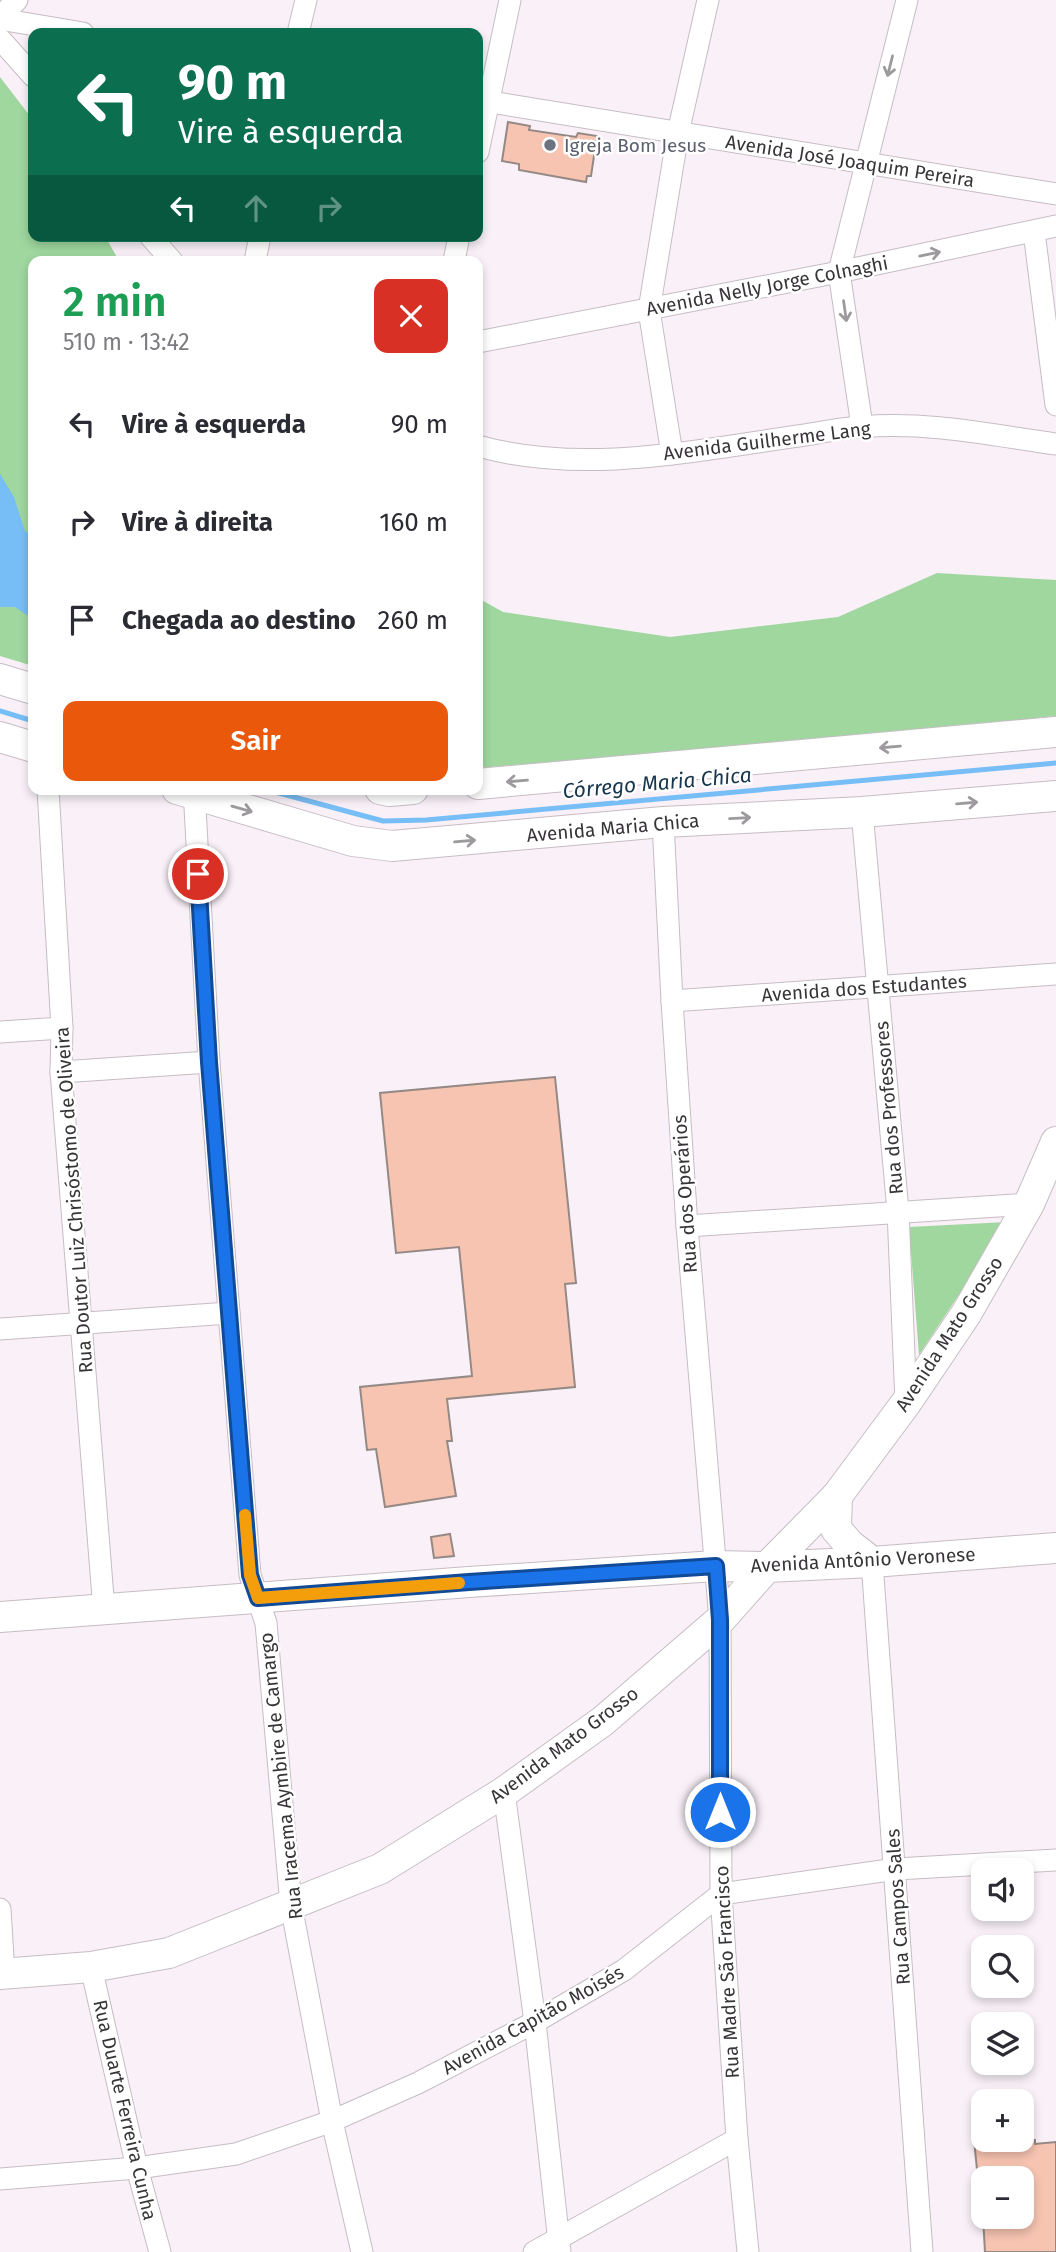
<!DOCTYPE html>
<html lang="pt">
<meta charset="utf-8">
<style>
body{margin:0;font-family:"Fira Sans",sans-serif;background:#f2f2f3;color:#2b2b33;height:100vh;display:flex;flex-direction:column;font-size:26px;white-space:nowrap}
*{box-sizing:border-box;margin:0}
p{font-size:23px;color:#7c7c81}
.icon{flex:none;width:38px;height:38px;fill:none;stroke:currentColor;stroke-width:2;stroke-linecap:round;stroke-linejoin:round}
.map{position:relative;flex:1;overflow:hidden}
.drawer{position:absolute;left:28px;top:256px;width:455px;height:539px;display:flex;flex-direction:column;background:#fff;border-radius:14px;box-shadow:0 4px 10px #0003}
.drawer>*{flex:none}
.top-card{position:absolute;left:28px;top:28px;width:455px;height:214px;border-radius:14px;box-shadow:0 4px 10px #0003;background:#0b6e4f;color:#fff;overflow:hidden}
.tools{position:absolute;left:971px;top:1858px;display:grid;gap:14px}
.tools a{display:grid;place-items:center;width:63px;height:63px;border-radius:14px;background:#fff;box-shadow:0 4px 10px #0003;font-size:35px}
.pin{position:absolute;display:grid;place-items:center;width:60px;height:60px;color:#fff;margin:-30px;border:4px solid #fff;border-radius:50%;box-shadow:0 2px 7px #0007}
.me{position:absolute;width:77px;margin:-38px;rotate:0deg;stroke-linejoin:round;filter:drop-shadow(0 0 5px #0008)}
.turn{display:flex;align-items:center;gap:24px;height:147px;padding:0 35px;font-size:32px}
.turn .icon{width:91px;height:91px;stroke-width:2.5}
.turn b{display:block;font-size:49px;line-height:60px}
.lanes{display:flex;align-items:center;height:66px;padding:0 35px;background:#0003;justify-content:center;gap:35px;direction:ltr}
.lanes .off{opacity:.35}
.round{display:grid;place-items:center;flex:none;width:74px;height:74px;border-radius:14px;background:#f2f2f3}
.summary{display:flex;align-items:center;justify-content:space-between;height:119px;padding:0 35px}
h1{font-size:42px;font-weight:600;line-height:52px;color:#1e9e55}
.action{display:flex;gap:14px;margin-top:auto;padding:14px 35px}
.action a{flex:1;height:80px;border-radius:14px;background:#ea580c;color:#fff;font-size:28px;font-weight:600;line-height:80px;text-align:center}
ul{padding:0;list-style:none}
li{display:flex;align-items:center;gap:21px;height:98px;padding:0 35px}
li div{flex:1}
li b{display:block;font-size:26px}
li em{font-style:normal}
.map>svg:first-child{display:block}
.green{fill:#9fd79f}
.water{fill:#78bef6}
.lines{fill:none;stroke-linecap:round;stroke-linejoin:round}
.stream{stroke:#78bef6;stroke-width:5}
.building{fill:#f7c4b1;stroke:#948985;stroke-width:2}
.street-casing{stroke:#c6bdc4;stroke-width:23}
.secondary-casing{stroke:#c6bdc4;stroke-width:32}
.street{stroke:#fff;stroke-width:21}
.secondary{stroke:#fff;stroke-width:30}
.oneway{stroke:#9c9a9c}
.route-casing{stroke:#114b97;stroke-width:18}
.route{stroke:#1a73e8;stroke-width:12}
.slow{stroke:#f59e0b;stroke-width:12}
.worship-dot{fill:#6b7280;stroke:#fff;stroke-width:2.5}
.labels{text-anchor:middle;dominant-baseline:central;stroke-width:5;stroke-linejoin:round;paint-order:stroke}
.worship-label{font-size:19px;fill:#5b616d;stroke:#fff;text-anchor:start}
.street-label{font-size:19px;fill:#383538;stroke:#fff}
.water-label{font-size:21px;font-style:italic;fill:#17364d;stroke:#fff}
</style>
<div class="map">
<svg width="1056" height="2252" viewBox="0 0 1056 2252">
<rect width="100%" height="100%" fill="#f9f0f8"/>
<g class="green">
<path d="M 0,77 L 33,120 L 33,236 L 105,236 L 119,261 L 33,261 L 33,666 L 0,656 Z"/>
<path d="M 937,573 L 1056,580 L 1056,716 L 883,735 L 478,768 L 478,598 L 503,612 L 670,637 L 838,617 Z"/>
<path d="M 1007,1222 L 919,1355 L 909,1227 Z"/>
</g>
<path class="water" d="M 0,474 L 14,497 L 25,531 L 33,537 L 33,619 L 15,607 L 0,607 Z"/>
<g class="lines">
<g class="stream">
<path d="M 0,711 L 33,721"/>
<path d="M 264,789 L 383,821 L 426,820 L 1056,763"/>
</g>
</g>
<g class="building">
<path d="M 508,122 L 530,126 L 529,130 L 576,137 L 578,133 L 597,136 L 591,176 L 587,176 L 586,182 L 519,170 L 519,164 L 502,161 Z"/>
<path d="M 555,1077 L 576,1283 L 565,1284 L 575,1387 L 447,1399 L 452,1441 L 447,1441 L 456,1496 L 385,1507 L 376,1449 L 367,1450 L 360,1387 L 472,1376 L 459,1247 L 396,1253 L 380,1093 Z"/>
<path d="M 450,1534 L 454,1556 L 434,1558 L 431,1537 Z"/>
<path d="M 974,2140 L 1035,2140 L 1035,2144 L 1056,2142 L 1056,2252 L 985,2252 L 983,2217 L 1022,2217 L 1022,2179 L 978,2179 Z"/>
</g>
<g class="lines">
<g class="street-casing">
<g id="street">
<path d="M 0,17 L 17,0"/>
<path d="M 0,19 L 83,33"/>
<path d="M 298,33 L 306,0"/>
<path d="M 0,39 L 33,76"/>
<path d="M 478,100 L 1056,194"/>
<path d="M 478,152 L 510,0"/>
<path d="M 1034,232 L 1056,405"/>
<path d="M 150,236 L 172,261"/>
<path d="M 255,261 L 260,236"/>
<path d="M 454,261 L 459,236"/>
<path d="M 478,342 L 839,272 L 1056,226"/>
<path d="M 862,426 L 839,272 L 907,0"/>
<path d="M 478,446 C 582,475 693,451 798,436 C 819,433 840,428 861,427 C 927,421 991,435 1056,444"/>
<path d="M 672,454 L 649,310 L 678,133 L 708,0"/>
<path d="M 48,789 L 62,1028 L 61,1072 L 104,1610"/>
<path d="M 194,789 L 209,1062 L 250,1575 L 266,1623 L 291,1905 L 332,2121 L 362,2252"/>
<path d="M 862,812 L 898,1211 L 906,1403"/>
<path d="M 663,822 L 672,1001 L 687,1226 L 720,1620 L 721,1894 L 737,2139 L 748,2252"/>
<path d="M 672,1001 L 1056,974"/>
<path d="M 0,1032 L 62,1028"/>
<path d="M 61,1072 L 209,1062"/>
<path d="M 687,1226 L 1029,1204"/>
<path d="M 0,1329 L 229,1313"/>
<path d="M 872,1562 L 922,2252"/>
<path d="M 504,1792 L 535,2022 L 560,2252"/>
<path d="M 0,1909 L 4,1974"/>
<path d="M 91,1967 L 137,2168 L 160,2252"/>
<path d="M 0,2179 L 137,2168 L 236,2154 L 332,2121 L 418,2083 L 535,2022 L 624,1970 L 721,1894 L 896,1869 L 1056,1860"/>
<path d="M 534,2252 L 737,2139"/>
</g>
</g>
<g class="secondary-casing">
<g id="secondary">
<path d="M 0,679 L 33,689"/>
<path d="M 0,737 L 33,747"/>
<path d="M 478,784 L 1056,732"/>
<path d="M 177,789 L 353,841 L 392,846 L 663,822 L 862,812 L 1056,796"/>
<path d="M 380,789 L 389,791 L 413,789"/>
<path d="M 837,1496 L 836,1529 L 850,1545 L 872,1562"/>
<path d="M 0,1617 L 469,1582 L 716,1566 L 767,1567 L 872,1562 L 1056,1548"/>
<path d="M 0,1974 L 91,1967 L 169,1953 L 380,1869 L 504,1792 L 603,1721 L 720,1620 L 767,1567 L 837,1496 L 906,1403 L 966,1314 L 1029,1204 L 1056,1142"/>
</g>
</g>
<use href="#street" class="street"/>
<use href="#secondary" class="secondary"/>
</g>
<defs><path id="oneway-shaft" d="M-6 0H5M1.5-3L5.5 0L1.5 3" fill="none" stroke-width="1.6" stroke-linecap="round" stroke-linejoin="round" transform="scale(1.75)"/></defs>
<g class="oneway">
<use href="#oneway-shaft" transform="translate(890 66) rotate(104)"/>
<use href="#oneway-shaft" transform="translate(930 254) rotate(-12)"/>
<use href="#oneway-shaft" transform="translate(845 311) rotate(82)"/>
<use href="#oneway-shaft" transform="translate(890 747) rotate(175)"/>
<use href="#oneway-shaft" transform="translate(517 781) rotate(175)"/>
<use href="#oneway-shaft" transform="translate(967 803) rotate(-5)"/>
<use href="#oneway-shaft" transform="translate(242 809) rotate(16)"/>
<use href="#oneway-shaft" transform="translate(740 818) rotate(-3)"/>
<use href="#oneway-shaft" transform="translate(465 841) rotate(-5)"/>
</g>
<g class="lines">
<g class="route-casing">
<path id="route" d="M 198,874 L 209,1062 L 250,1575 L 258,1598 L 469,1582 L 716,1566 L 720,1620 L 720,1812"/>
</g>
<use href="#route" class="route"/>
<path class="slow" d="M 245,1515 L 250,1575 L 258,1598 L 459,1583"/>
</g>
<circle class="worship-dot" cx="550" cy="145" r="7"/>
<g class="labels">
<g class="worship-label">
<text x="564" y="145">Igreja Bom Jesus</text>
</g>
<g class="street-label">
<text transform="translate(850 161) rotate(9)">Avenida José Joaquim Pereira</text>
<text transform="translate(767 286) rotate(-11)">Avenida Nelly Jorge Colnaghi</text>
<text transform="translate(767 441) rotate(-7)">Avenida Guilherme Lang</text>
<text transform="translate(613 828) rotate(-5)">Avenida Maria Chica</text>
<text transform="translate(864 988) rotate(-4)">Avenida dos Estudantes</text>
<text transform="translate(889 1108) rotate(-95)">Rua dos Professores</text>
<text transform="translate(685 1194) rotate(-94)">Rua dos Operários</text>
<text transform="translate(74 1200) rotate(-94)">Rua Doutor Luiz Chrisóstomo de Oliveira</text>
<text transform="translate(949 1334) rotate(-57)">Avenida Mato Grosso</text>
<text transform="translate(863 1560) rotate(-3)">Avenida Antônio Veronese</text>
<text transform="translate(564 1745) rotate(-37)">Avenida Mato Grosso</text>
<text transform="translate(281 1776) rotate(-96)">Rua Iracema Aymbire de Camargo</text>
<text transform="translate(898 1907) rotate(-94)">Rua Campos Sales</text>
<text transform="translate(727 1972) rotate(-93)">Rua Madre São Francisco</text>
<text transform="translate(533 2020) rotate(-29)">Avenida Capitão Moisés</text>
<text transform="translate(125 2110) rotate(77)">Rua Duarte Ferreira Cunha</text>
</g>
<g class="water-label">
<text transform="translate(657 783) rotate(-5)">Córrego Maria Chica</text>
</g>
</g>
</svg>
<div class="tools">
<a><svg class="icon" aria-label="sound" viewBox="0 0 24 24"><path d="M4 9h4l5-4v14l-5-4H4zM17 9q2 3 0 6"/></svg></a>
<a><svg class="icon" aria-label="search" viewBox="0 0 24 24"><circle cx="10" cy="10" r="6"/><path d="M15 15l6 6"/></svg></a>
<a><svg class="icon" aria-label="layers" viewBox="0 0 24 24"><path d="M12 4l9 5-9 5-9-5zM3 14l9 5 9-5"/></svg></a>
<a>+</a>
<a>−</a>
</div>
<div class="pin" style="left:198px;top:874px;background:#d93025"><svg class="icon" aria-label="arrive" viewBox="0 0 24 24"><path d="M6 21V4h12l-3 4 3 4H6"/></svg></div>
<svg class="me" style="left:720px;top:1812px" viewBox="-20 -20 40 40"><circle r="17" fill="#1a73e8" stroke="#fff" stroke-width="3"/><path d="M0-11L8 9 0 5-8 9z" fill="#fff"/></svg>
<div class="top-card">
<div class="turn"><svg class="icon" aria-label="left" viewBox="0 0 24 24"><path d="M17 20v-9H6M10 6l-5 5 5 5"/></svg><div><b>90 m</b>Vire à esquerda</div></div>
<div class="lanes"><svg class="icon" aria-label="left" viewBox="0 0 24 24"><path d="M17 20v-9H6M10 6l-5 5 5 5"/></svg><svg class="icon off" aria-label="ahead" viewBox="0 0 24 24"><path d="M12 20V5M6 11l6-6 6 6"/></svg><svg class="icon off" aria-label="right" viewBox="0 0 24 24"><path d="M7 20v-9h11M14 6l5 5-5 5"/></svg></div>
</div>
<section class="drawer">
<div class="summary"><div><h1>2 min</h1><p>510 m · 13:42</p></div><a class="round" style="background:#d93025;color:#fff"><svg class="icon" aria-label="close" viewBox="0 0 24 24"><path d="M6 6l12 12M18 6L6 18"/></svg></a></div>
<ul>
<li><svg class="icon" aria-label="left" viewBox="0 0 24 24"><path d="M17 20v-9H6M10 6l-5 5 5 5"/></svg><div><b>Vire à esquerda</b></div><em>90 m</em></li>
<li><svg class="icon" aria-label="right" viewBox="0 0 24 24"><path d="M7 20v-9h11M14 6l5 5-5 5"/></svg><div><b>Vire à direita</b></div><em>160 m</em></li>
<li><svg class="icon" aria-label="arrive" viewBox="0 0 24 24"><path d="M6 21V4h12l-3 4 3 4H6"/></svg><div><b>Chegada ao destino</b></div><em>260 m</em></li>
</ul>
<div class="action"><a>Sair</a></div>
</section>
</div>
